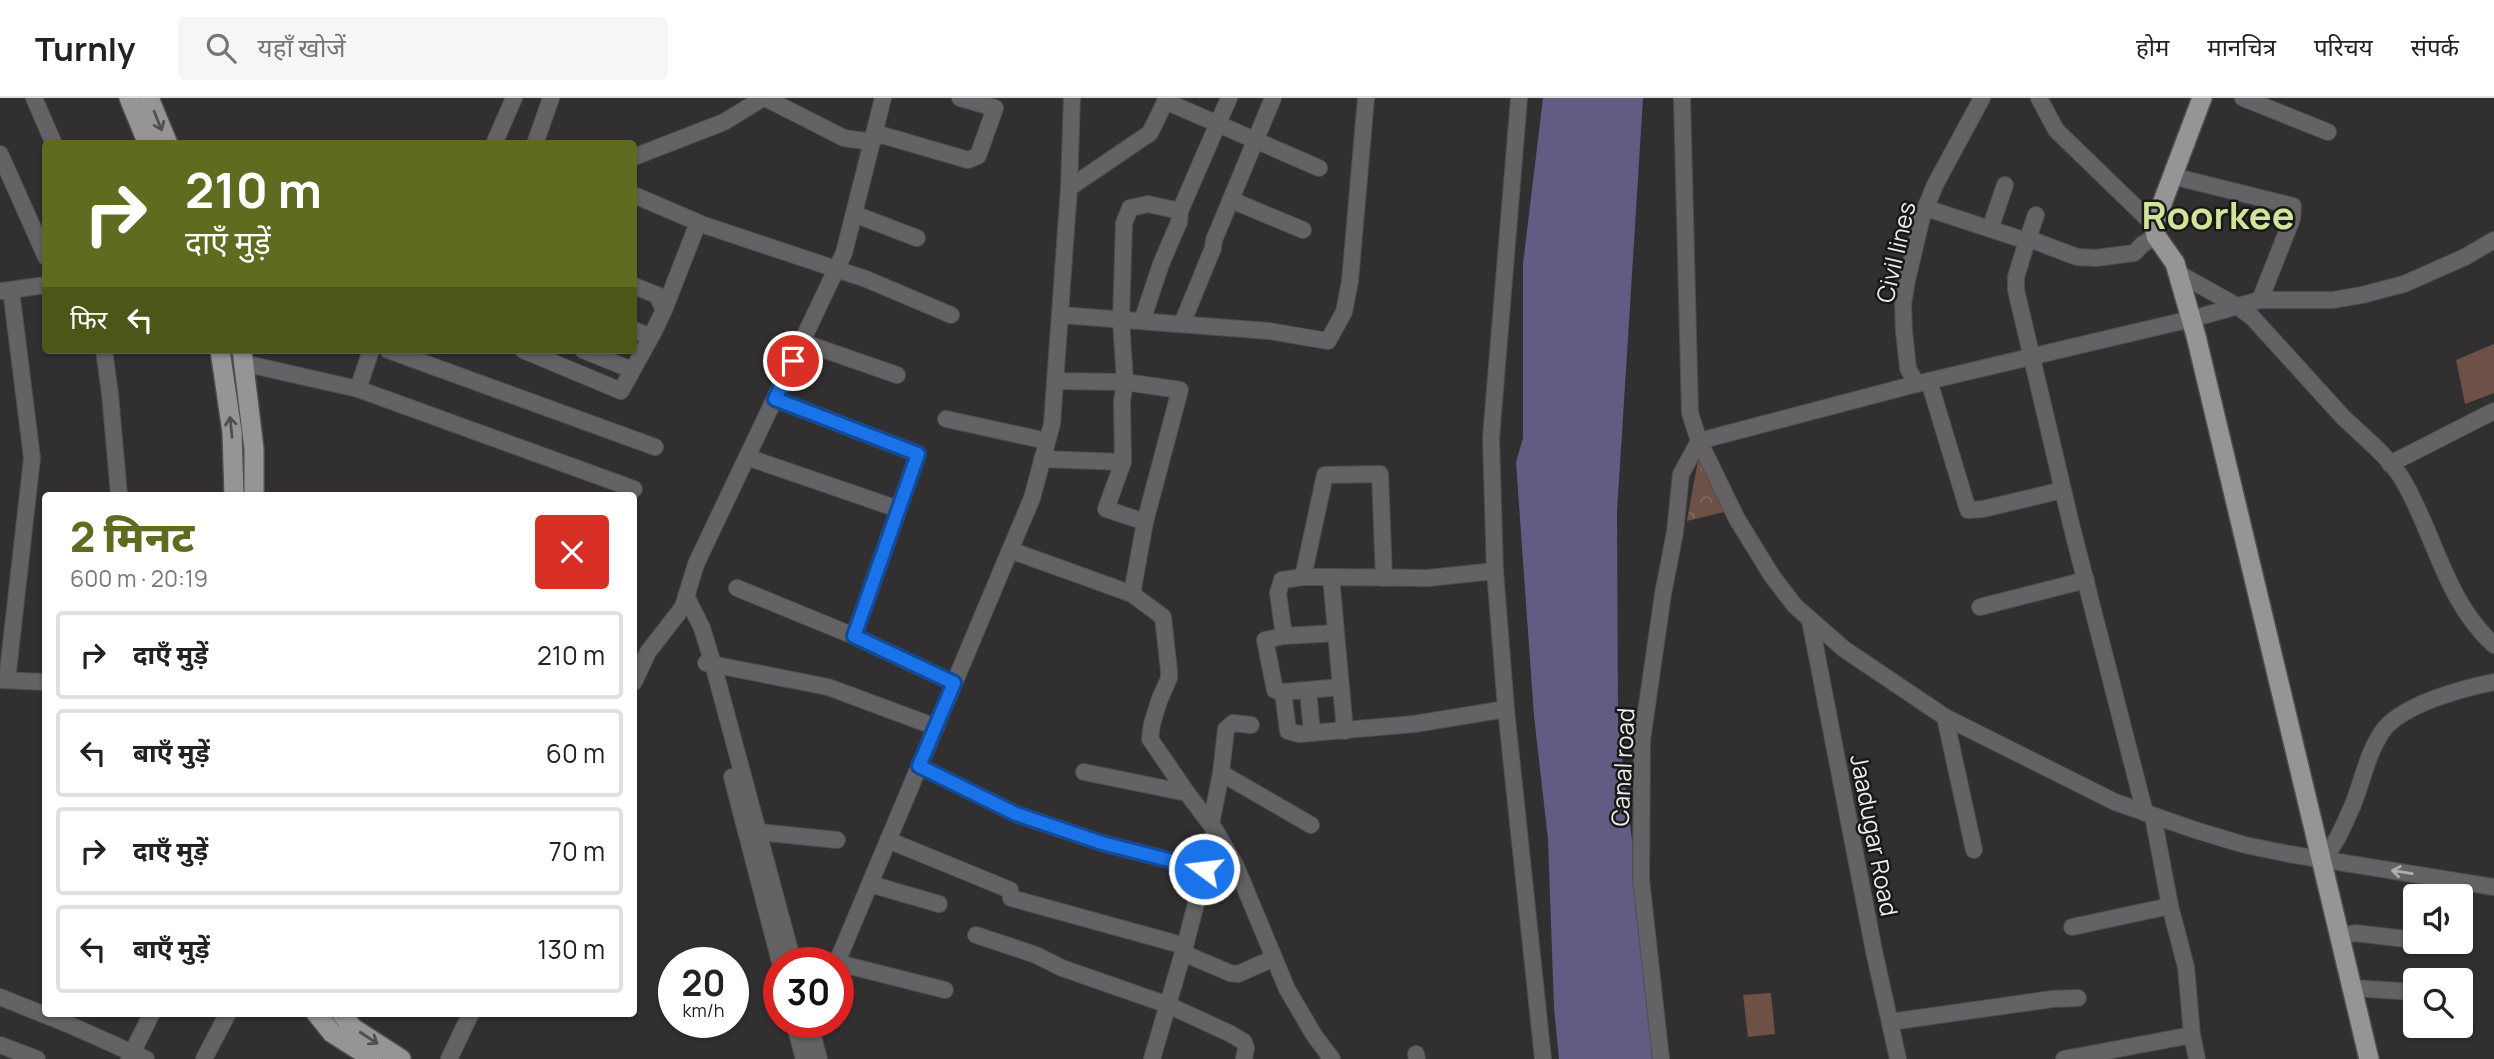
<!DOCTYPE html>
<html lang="hi">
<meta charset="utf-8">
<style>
body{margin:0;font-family:Manrope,"Noto Sans Devanagari",sans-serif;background:#f6f6f6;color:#222;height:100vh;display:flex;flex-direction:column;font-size:26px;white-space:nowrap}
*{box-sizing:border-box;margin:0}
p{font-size:23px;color:#767676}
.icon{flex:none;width:38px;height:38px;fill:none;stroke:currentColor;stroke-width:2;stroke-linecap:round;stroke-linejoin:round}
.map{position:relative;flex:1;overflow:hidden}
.panel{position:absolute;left:42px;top:394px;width:595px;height:525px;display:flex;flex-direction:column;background:#fff;border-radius:7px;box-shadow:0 2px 5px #0004}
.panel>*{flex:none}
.guide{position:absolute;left:42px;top:42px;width:595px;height:214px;border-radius:7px;box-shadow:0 2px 5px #0004;background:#5f6c1f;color:#fff;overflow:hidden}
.fabs{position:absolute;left:2403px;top:786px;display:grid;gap:14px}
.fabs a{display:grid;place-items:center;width:70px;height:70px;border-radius:7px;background:#fff;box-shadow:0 2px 5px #0004;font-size:35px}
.speed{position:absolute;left:658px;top:849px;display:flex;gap:14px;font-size:35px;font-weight:700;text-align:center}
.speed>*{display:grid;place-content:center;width:91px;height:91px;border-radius:50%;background:#fff;box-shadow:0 2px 5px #0004;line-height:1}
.speed small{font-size:18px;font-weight:400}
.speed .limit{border:10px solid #d22;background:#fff;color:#111}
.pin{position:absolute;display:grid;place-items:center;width:60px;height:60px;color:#fff;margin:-30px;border:4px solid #fff;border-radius:50%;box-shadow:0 2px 7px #0007}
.me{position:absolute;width:77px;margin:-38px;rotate:285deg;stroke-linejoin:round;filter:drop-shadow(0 0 5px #0008)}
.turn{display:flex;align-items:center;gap:24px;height:147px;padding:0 28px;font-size:32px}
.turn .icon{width:91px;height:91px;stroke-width:2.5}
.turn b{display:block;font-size:49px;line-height:60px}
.then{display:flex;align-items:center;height:66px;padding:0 28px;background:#0003;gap:14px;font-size:26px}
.round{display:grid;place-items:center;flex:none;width:74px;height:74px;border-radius:7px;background:#f6f6f6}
.summary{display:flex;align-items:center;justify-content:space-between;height:119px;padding:0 28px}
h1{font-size:42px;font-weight:800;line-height:52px;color:#5f6c1f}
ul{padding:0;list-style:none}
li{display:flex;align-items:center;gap:21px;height:88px;margin:0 14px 10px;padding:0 14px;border:4px solid #e0e0e0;border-radius:7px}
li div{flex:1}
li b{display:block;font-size:26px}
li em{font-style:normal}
header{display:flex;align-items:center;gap:42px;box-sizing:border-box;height:98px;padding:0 35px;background:#fff;border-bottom:2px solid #e0e0e0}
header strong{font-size:33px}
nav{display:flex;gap:38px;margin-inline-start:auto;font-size:24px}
.search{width:490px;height:63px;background:#f6f6f6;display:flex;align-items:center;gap:18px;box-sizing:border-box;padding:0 24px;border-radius:7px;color:#767676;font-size:26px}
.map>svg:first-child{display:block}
.park{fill:url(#park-crowns)}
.garden{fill:#6e5146}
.water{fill:#645b85}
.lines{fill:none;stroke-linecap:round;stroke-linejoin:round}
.minor-casing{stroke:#504d4e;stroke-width:18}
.major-casing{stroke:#504d4e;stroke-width:22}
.minor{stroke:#646264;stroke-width:16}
.major{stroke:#969497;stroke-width:19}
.oneway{stroke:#514f51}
.oneway2{stroke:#b0aeaf}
.route-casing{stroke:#114b97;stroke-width:18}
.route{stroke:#1a73e8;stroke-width:12}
.labels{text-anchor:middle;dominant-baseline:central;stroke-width:5;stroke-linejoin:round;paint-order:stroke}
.street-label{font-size:24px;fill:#eeeced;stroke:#191718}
.town-label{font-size:38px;font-weight:bold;fill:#d1e599;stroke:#191718}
</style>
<header>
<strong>Turnly</strong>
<div class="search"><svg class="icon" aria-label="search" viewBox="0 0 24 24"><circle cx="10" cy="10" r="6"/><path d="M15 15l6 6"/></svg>यहाँ खोजें</div>
<nav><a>होम</a><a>मानचित्र</a><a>परिचय</a><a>संपर्क</a></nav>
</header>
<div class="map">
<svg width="2494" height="961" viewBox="0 0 2494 961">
<defs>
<pattern id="park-crowns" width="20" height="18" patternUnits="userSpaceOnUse" patternTransform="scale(1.75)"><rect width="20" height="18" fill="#6e5146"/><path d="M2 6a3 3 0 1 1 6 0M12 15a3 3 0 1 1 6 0" fill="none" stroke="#836a61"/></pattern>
</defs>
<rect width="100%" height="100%" fill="#322f30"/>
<path class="park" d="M 1698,362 L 1732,412 L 1687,423 Z"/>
<g class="garden">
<path d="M 2494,246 L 2494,295 L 2465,306 L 2456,262 Z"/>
<path d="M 1771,895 L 1775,936 L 1748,939 L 1743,897 Z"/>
</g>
<path class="water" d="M 1543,0 L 1643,0 L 1617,414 L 1618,625 L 1658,961 L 1559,961 L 1554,910 L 1548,741 L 1534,618 L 1516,364 L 1523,340 L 1523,166 Z"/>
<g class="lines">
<g class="minor-casing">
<g id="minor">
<path d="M 34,0 L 54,46"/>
<path d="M 765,0 L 844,40 L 865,43 L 882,37 L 968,62 L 978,58 L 995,10 L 960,0"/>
<path d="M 1519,0 L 1491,340 L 1495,473 L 1506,611 L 1543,961"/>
<path d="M 1682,0 L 1690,315 L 1699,343 L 1737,421 L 1772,478 L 1795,508 L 1844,551 L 1945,619 L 2115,704 L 2195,732 L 2245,747 L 2289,756 L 2494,789"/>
<path d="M 2039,0 L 2056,32 L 2154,127"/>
<path d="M 2243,0 L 2328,34"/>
<path d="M 1165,3 L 1319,70"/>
<path d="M 494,46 L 514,0"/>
<path d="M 535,46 L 551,0"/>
<path d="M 0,56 L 46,159"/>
<path d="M 634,59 L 724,24 L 763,0"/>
<path d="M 2172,78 L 2293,108 L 2292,121 L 2260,202"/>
<path d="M 1069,90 L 1072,0"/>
<path d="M 634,97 L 704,127 L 866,181 L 951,217"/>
<path d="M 1231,102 L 1303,132"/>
<path d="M 1926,110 L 1990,131 L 2005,87"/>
<path d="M 854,116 L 917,140"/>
<path d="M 1990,131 L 2027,143 L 2036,117"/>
<path d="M 2178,175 L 2237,208 L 2252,219 C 2282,252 2312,285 2342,318 C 2363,339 2389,358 2404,384 C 2435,438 2446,504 2494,547"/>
<path d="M 634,188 L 657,197 L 664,212 L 653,235 L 646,237 L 634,232"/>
<path d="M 2,193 L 46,187"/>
<path d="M 664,212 L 698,125"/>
<path d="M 1060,217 L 1269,233 L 1328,243 L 1344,214 L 1350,183 L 1366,0"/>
<path d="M 1142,223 L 1161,166 L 1179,124 L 1180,113 L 1229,0"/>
<path d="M 1182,226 L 1213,150 L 1214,142 L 1273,0"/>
<path d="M 802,244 L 897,277"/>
<path d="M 104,252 L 110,296 L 119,397"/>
<path d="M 388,252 L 655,349"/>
<path d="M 523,252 L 621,293 L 653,235"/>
<path d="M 583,252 L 632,272"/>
<path d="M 243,265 L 358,291 L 634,391"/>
<path d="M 1055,283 L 1125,284 L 1180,292 L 1145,424"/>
<path d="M 1929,283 L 1968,412 L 1983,411 L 2063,392"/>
<path d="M 1916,286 L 1908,270 L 1904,233 L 1903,206 L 1907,182 L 1922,119 L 1935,87 L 1982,0"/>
<path d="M 358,291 L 371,252"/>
<path d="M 775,301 L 918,356 L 854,538"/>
<path d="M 946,321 L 1047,343"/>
<path d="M 1699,343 L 1916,286 L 2191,221 L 2260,202 L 2333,202 L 2362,197 L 2404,186 L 2465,159 L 2494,142"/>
<path d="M 747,359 L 898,411"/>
<path d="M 1042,361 L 1123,364 L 1106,411 L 1145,424 L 1132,496 L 1163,519 L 1169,573 L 1169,580 L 1159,603 L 1152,626 L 1150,641 L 1187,695 L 1215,732 L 1235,766 L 1287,891 L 1314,937 L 1332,961"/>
<path d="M 1123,364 L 1122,303 L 1125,284 L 1121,222 L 1124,125 L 1130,110 L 1148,106 L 1180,113"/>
<path d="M 2390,366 L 2494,313"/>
<path d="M 1010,452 L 1132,496"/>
<path d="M 1303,479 L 1282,482 L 1278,495 L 1284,538 L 1336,535"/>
<path d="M 1331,479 L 1303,479 L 1325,377 L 1380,376 L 1384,480"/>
<path d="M 737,490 L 854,538 L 954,585"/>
<path d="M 686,498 L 702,530 L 713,566 L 793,864"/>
<path d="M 1980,509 L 2086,482"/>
<path d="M 1810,522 L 1874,853 L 1898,961"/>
<path d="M 1284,538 L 1265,542 L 1275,592 L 1283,594 L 1341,589"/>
<path d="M 706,565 L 828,589 L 936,629"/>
<path d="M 0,582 L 46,584"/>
<path d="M 7,582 L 32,360 L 11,192"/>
<path d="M 634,584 L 648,554 L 683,509 L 696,466 L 844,155 L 883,0"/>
<path d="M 1308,592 L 1312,635"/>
<path d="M 1283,594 L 1288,633 L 1299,636 L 1414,626 L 1506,611"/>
<path d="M 1945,619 L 1974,752"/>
<path d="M 1345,633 L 1331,479 L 1428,480 L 1495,473"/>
<path d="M 919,668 L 1016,716 L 1102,745 L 1204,771"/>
<path d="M 1084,674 L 1187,695"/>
<path d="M 1221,675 L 1226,631 L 1233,625 L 1251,627"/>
<path d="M 732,679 L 780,864"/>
<path d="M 2145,715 L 2071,426 L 2016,192 L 2016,179 L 2027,143 L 2032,142 L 2077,159 L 2096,160 L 2134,155 L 2143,146 L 2156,138"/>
<path d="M 2153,718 L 2170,808 L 2186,869 L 2192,937 L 2197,961"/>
<path d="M 1211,726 L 1221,675 L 1311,727"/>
<path d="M 749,733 L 837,742"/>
<path d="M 888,742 L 1010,792 L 1011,800 L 1185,848"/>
<path d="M 2322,761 C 2337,746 2343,728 2352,709 C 2362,685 2367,656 2382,634 C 2400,607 2463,590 2494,584"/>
<path d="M 870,786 L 939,806"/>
<path d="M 2072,829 L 2170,808"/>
<path d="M 976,837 L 1036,857 L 1062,870 L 1168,907 L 1231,936 L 1244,944 L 1246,950 L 1244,961"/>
<path d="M 2341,838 L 2355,835 L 2415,842"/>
<path d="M 2429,844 L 2441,845"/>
<path d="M 1183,855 L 1230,875 L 1238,876 L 1274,860"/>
<path d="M 837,864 L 1032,400 L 1052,326 L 1069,90 L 1150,35 L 1167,0"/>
<path d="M 838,865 L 945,892"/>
<path d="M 2353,890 L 2415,894"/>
<path d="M 0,899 L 70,927 L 146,961"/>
<path d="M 794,924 L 804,961"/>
<path d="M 809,924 L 819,961"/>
<path d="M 1890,924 L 2052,901 L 2078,900"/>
<path d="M 0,947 L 37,961"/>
<path d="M 1416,956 L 1417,961"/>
<path d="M 129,961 L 152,915"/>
<path d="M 204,961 L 228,915"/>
<path d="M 449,961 L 471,915"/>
<path d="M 1152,961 L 1185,848 L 1215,732"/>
<path d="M 1661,961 L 1641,781 L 1642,642 L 1663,496 L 1675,434 L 1681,376 L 1699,343"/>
<path d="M 2064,961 L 2192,937"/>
</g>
</g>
<g class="major-casing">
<g id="major">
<path d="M 129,0 L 148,46"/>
<path d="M 149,0 L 168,46"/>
<path d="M 2202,0 L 2154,127 L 2156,138 L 2175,165 L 2196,238 L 2369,961"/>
<path d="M 220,252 L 232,334 L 234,397"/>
<path d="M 242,252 L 254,351 L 254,397"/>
<path d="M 316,915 L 332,935 L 373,961"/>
<path d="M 341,915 L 353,930 L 401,961"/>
</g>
</g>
<use href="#minor" class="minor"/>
<use href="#major" class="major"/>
</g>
<defs><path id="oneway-shaft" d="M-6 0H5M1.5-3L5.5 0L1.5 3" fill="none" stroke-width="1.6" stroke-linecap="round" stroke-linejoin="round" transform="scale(1.75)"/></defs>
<g class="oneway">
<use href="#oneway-shaft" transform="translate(158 23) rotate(68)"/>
<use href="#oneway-shaft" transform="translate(231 329) rotate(-96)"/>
<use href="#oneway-shaft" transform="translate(369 940) rotate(33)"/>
</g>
<use class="oneway2" href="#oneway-shaft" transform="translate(2402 774) rotate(-171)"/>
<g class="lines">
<g class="route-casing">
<path id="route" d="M 793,263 L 775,301 L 918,356 L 854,538 L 954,585 L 919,668 L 1016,716 L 1102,745 L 1204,771"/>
</g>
<use href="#route" class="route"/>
</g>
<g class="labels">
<g class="street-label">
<text transform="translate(1895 154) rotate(-77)">Civil lines</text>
<text transform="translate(1622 669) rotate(-87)">Canal road</text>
<text transform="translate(1875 737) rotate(79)">Jaadugar Road</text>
</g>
<g class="town-label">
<text x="2218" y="116">Roorkee</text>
</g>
</g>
</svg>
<div class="fabs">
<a><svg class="icon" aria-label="sound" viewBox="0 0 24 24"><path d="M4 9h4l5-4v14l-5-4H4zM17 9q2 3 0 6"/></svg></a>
<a><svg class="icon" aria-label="search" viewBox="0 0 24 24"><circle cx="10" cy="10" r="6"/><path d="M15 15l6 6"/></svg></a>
</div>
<div class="speed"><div>20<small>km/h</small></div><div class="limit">30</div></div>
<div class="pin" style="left:793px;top:263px;background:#d93025"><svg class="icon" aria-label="arrive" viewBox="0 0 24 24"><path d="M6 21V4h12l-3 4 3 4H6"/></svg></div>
<svg class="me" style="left:1204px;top:771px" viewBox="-20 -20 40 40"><circle r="17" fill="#1a73e8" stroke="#fff" stroke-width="3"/><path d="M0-11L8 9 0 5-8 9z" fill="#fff"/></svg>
<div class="guide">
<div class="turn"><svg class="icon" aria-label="right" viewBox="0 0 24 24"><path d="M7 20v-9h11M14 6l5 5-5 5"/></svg><div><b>210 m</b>दाएँ मुड़ें</div></div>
<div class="then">फिर<svg class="icon" aria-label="left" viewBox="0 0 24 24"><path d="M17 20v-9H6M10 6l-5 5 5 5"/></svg></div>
</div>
<section class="panel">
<div class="summary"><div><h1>2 मिनट</h1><p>600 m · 20:19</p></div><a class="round" style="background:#d93025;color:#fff"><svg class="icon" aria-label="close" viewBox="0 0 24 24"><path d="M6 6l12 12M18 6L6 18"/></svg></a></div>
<ul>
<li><svg class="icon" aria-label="right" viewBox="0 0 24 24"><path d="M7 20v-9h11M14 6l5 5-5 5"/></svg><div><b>दाएँ मुड़ें</b></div><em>210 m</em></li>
<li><svg class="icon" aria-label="left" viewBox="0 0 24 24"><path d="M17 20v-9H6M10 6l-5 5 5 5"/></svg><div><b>बाएँ मुड़ें</b></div><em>60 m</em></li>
<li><svg class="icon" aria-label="right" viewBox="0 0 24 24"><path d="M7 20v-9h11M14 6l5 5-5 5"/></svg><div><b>दाएँ मुड़ें</b></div><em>70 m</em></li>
<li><svg class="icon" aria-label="left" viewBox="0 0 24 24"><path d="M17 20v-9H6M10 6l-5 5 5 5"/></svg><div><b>बाएँ मुड़ें</b></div><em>130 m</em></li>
</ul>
</section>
</div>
